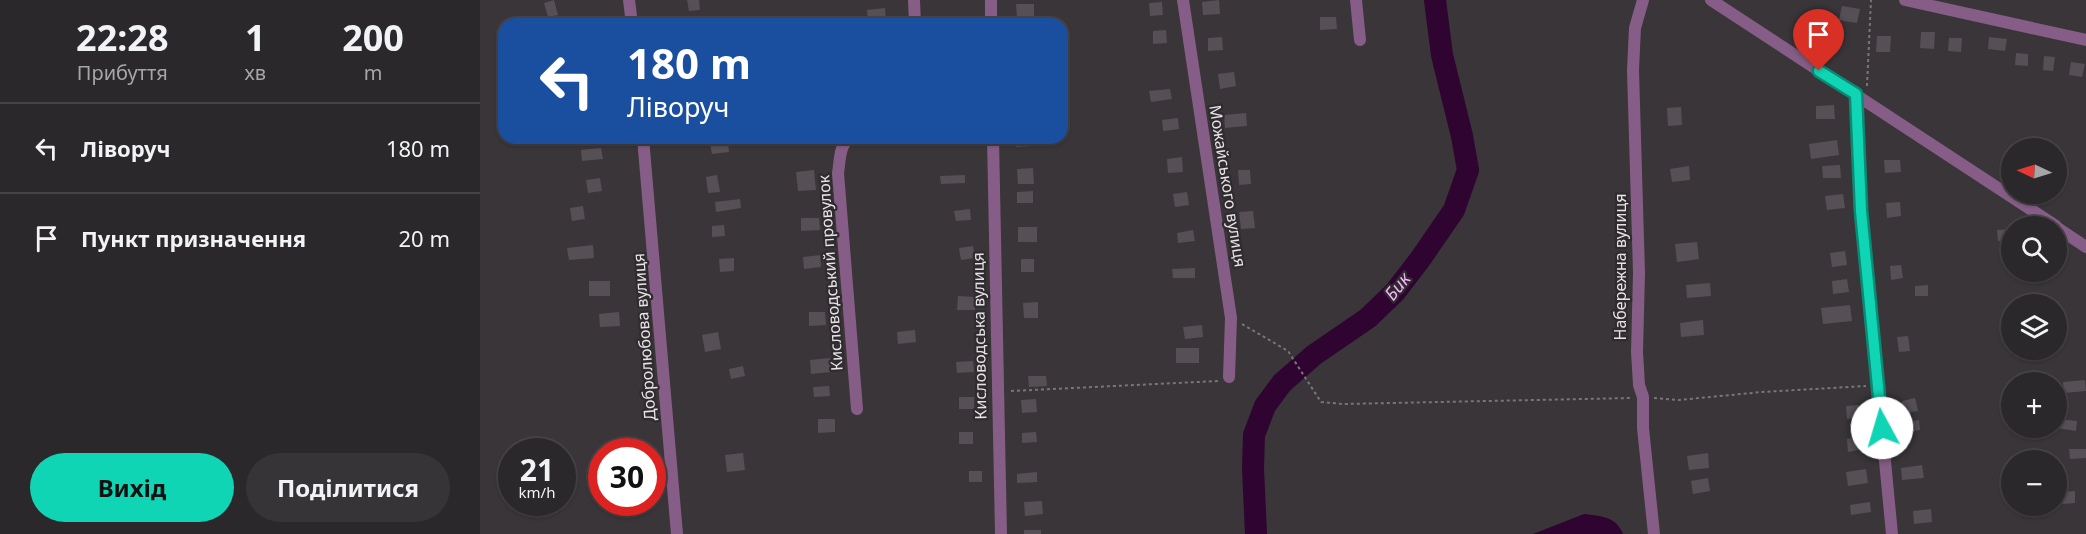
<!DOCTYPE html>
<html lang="uk">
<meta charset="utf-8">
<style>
body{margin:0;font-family:"Noto Sans",sans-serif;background:#373437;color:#f1f3f6;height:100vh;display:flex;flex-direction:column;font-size:22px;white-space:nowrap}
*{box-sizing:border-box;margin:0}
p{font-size:20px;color:#a6a6a9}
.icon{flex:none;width:33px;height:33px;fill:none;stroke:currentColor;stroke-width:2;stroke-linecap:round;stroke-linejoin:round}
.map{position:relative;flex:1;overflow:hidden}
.drawer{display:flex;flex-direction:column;background:#2b282b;width:480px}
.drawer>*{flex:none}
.hud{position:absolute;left:18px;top:18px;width:570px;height:126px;border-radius:18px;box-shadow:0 2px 4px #0004,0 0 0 2px #474447;background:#1a4fa0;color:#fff;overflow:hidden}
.needle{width:39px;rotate:274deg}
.tools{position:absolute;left:1521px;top:138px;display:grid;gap:12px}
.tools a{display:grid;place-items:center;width:66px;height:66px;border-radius:50%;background:#2b282b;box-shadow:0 2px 4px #0004,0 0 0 2px #474447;font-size:30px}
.speed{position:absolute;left:18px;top:438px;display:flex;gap:12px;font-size:30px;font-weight:700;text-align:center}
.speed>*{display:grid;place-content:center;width:78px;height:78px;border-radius:50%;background:#2b282b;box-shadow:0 2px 4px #0004,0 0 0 2px #474447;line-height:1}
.speed small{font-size:15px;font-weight:400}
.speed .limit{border:9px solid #d22;background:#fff;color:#111}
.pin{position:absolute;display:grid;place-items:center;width:51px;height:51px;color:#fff;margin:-62px -26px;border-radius:50% 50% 50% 0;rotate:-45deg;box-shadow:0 0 6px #0007}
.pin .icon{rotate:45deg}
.me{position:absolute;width:66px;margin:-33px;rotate:354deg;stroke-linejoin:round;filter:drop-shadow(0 0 4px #0008)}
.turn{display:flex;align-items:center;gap:21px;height:126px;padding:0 30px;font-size:27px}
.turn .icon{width:78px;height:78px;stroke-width:2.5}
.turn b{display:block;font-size:42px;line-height:51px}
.eta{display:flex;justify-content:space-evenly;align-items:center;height:102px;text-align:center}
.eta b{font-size:36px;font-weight:700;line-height:42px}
.button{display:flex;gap:12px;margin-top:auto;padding:12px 30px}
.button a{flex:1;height:69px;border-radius:36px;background:#10d5b4;color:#111;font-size:24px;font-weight:700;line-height:69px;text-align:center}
.button a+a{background:#373437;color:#f1f3f6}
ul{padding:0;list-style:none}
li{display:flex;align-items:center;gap:18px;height:90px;padding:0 30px;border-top:2px solid #474447}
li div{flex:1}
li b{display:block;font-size:22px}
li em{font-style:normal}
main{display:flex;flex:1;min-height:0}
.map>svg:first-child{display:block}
.water{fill:#2f0431}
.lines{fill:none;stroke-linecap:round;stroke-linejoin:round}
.river{stroke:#2f0431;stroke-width:22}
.building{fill:#565056}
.path{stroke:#797579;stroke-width:2;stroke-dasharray:3 3;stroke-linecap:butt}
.minor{stroke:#865d86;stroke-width:12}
.route-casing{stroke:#0a8a75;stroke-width:15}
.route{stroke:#10d5b4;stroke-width:10}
.labels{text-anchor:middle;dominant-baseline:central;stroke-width:4.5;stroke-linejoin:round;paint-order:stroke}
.street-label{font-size:16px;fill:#e7e4e7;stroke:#2f2b2f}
.water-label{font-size:18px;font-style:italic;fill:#f7b4f8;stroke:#2f2b2f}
</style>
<main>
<section class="drawer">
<div class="eta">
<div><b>22:28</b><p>Прибуття</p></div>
<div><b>1</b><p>хв</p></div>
<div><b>200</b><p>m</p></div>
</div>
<ul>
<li><svg class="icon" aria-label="left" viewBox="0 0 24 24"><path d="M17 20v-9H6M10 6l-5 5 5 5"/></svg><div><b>Ліворуч</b></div><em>180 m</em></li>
<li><svg class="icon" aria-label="arrive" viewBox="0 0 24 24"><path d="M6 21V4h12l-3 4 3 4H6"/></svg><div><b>Пункт призначення</b></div><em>20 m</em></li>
</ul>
<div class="button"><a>Вихід</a><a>Поділитися</a></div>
</section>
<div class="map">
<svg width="1606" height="534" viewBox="0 0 1606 534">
<rect width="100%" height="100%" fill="#393539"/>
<path class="water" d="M 1104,514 C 1120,516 1136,516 1143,534 L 1053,534 Z"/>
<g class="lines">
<path class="river" d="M 776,534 L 773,468 L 774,435 L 785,406 L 802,383 L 834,355 L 888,318 L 915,292 L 941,258 L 974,210 L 988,170 L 982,136 L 962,55 L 955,0"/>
</g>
<g class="building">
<path d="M 74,0 L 78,15 L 68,17 L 64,3 Z"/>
<path d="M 207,0 L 219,0 L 220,10 L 209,11 Z"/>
<path d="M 739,0 L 740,14 L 723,15 L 722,2 Z"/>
<path d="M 682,2 L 683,15 L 670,16 L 669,3 Z"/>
<path d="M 536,4 L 554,4 L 554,17 L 537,18 Z"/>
<path d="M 1362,6 L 1380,9 L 1377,23 L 1359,20 Z"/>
<path d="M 405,8 L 406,20 L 388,22 L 387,10 Z"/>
<path d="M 840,17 L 856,17 L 857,29 L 840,30 Z"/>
<path d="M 686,30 L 687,43 L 673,44 L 673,31 Z"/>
<path d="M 1441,32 L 1455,32 L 1454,49 L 1440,48 Z"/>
<path d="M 1397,36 L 1411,36 L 1410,52 L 1396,52 Z"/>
<path d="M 742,37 L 743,50 L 728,51 L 728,38 Z"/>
<path d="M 1509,37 L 1527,39 L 1525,51 L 1508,49 Z"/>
<path d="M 1469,38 L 1482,38 L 1481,52 L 1468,51 Z"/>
<path d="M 1536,53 L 1548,54 L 1548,66 L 1535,65 Z"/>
<path d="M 1564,56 L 1575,57 L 1573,71 L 1563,70 Z"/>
<path d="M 1591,62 L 1605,64 L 1602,77 L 1589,75 Z"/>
<path d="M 754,72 L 756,86 L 740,89 L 738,74 Z"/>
<path d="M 690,89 L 692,99 L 671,102 L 669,91 Z"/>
<path d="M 1354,105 L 1355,119 L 1336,119 L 1336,106 Z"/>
<path d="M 1201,107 L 1202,125 L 1188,126 L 1187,108 Z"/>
<path d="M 766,113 L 767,126 L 745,128 L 744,115 Z"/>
<path d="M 698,118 L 699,129 L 683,131 L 682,120 Z"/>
<path d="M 535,138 L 552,138 L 552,146 L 536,147 Z"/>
<path d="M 1357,140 L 1359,155 L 1331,159 L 1329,144 Z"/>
<path d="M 248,141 L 249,152 L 232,154 L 230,143 Z"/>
<path d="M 121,148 L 123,159 L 102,161 L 101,150 Z"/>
<path d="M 702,157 L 703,172 L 688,173 L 687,159 Z"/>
<path d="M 1404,160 L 1420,160 L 1421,172 L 1405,173 Z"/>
<path d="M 1360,165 L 1361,178 L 1343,178 L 1342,166 Z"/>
<path d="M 1209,166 L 1210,180 L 1192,182 L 1190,169 Z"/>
<path d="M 553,168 L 554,184 L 538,184 L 537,169 Z"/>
<path d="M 334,170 L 336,190 L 318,191 L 316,172 Z"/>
<path d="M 758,170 L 770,170 L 771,184 L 759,185 Z"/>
<path d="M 237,175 L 240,192 L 228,193 L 226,177 Z"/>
<path d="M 485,175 L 485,183 L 461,184 L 460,176 Z"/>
<path d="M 120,178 L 122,191 L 108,193 L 106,180 Z"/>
<path d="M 553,191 L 553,203 L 537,203 L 537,192 Z"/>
<path d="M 707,192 L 709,205 L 695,207 L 693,194 Z"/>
<path d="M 1363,194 L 1365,208 L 1347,210 L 1345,196 Z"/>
<path d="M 260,199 L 261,208 L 236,212 L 235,202 Z"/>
<path d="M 1420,202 L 1421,216 L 1407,218 L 1406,203 Z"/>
<path d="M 103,206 L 105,219 L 92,221 L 90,208 Z"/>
<path d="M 490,209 L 491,220 L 476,221 L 474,211 Z"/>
<path d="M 773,211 L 775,228 L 761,229 L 759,212 Z"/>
<path d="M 321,218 L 339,218 L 340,230 L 321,231 Z"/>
<path d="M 244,225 L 245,236 L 232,237 L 232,226 Z"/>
<rect x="538" y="227" width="19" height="15"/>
<path d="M 1532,229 L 1532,240 L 1518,241 L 1517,230 Z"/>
<path d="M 713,230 L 715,241 L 698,243 L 697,233 Z"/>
<path d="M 1217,242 L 1219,259 L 1197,262 L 1195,244 Z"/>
<path d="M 113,245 L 114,258 L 89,260 L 87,248 Z"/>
<path d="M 493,246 L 495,258 L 481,260 L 479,248 Z"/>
<path d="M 1365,251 L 1367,265 L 1352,267 L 1350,253 Z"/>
<path d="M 340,255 L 341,267 L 324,269 L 323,257 Z"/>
<path d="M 254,258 L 254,271 L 240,272 L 239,259 Z"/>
<rect x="541" y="259" width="13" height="13"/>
<path d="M 1421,265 L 1423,278 L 1411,280 L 1410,266 Z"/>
<path d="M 715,268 L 715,278 L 693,278 L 692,269 Z"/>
<path d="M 1367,279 L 1369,292 L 1353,294 L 1352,281 Z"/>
<rect x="109" y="281" width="21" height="15"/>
<path d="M 1230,283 L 1231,296 L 1207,298 L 1206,285 Z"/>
<path d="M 1448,285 L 1448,296 L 1435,296 L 1435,286 Z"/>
<path d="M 478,296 L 495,297 L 495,310 L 477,310 Z"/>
<path d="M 558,302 L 558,318 L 544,318 L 543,303 Z"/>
<path d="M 1370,305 L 1372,321 L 1343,324 L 1341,308 Z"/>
<path d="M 139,312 L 140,326 L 120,327 L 119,314 Z"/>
<path d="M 329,312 L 345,312 L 346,325 L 329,326 Z"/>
<path d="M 1223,320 L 1224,335 L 1201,337 L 1200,323 Z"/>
<path d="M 722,325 L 723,337 L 705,339 L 703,327 Z"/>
<path d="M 435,330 L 436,342 L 418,344 L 417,332 Z"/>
<path d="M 238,332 L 241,349 L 225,352 L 222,335 Z"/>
<path d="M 1428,336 L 1430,351 L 1419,352 L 1417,337 Z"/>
<rect x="696" y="348" width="23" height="15"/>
<path d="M 350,358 L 351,372 L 331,374 L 330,360 Z"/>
<path d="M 493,361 L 494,372 L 477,373 L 476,362 Z"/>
<path d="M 263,366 L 265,376 L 251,379 L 249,369 Z"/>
<path d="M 548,376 L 566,376 L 567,386 L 549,387 Z"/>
<path d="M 1605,380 L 1606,391 L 1584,393 L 1583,382 Z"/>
<path d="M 349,386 L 350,396 L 334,397 L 333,387 Z"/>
<rect x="479" y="397" width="15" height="12"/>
<path d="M 1435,398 L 1438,411 L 1424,413 L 1422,401 Z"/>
<path d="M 556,399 L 557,412 L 542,413 L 541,400 Z"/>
<path d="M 1379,405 L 1380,417 L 1367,419 L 1366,406 Z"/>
<path d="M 338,419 L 355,419 L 355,432 L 338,433 Z"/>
<path d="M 1578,419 L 1597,421 L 1596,431 L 1577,428 Z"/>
<path d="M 1439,420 L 1440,430 L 1426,432 L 1424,422 Z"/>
<rect x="479" y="432" width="14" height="12"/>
<path d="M 556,432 L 557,442 L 542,443 L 542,433 Z"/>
<path d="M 1382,436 L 1384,449 L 1368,452 L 1367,439 Z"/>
<path d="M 1589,449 L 1606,449 L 1606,458 L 1590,459 Z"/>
<path d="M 263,453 L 265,470 L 247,472 L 245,455 Z"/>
<path d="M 1228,453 L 1229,468 L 1209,470 L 1207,456 Z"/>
<path d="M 1442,465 L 1444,478 L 1422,480 L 1421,468 Z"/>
<path d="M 1386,469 L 1388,483 L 1368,486 L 1366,472 Z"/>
<rect x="489" y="471" width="13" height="11"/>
<path d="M 557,472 L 557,482 L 537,483 L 537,474 Z"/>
<path d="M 1228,478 L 1230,491 L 1213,494 L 1211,481 Z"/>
<path d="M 1595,491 L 1595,503 L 1583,504 L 1582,492 Z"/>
<path d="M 562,501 L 563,514 L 545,516 L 544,502 Z"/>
<path d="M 1390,502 L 1391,512 L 1371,515 L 1370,505 Z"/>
<path d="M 1451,509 L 1452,522 L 1434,524 L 1433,511 Z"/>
<rect x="544" y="530" width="17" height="4"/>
</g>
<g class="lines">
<g class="path">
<path d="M 1387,86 L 1391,0"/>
<path d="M 762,324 L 808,351 L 841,402 L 863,404 L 1150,398"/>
<path d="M 531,391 L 738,381"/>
<path d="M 1174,398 L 1199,400 L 1282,392 L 1386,386"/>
</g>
<g class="minor">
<path d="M 149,0 L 152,24"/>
<path d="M 434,0 L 435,24"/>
<path d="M 511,0 L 511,24"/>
<path d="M 703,0 L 751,318 L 749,377"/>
<path d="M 876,0 L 880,40"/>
<path d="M 1163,0 L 1155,28 L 1153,70 L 1159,273 L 1157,352 L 1159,385 L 1163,397 L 1163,428 L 1174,534"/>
<path d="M 1231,0 L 1576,226"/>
<path d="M 1425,0 L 1606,40"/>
<path d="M 1376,94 L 1381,211 L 1412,534"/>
<path d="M 163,138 L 197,534"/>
<path d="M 369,138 C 359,146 360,162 358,173 L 377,409"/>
<path d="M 513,138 L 521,534"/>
<path d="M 1576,227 L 1606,247"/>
</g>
</g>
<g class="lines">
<g class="route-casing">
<path id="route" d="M 1339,71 L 1376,94 L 1381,211 L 1402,428"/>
</g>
<use href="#route" class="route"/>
</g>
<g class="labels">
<g class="street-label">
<text transform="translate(748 186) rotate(81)">Можайського вулиця</text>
<text transform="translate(1140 267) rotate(-90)">Набережна вулиця</text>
<text transform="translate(350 273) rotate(-94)">Кисловодський провулок</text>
<text transform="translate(499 336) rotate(-91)">Кисловодська вулиця</text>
<text transform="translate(164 337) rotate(-94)">Добролюбова вулиця</text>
</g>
<g class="water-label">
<text transform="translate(917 286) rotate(-51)">Бик</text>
</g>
</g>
</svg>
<div class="tools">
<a><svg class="needle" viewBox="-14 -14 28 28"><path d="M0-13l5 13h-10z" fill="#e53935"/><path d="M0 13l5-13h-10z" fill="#a6a6a9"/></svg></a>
<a><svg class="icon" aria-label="search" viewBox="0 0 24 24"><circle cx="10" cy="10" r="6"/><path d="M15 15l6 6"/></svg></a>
<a><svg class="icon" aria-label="layers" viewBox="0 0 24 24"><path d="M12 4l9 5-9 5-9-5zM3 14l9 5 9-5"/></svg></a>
<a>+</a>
<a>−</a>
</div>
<div class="speed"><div>21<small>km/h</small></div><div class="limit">30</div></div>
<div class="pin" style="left:1339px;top:71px;background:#d93025"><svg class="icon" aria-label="arrive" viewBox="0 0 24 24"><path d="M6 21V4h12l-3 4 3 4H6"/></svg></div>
<svg class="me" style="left:1402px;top:428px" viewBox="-20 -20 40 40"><circle r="19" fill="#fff"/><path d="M0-13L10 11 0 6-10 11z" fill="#10d5b4"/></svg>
<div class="hud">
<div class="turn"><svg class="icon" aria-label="left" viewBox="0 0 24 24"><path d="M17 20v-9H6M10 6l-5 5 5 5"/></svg><div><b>180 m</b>Ліворуч</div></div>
</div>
</div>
</main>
